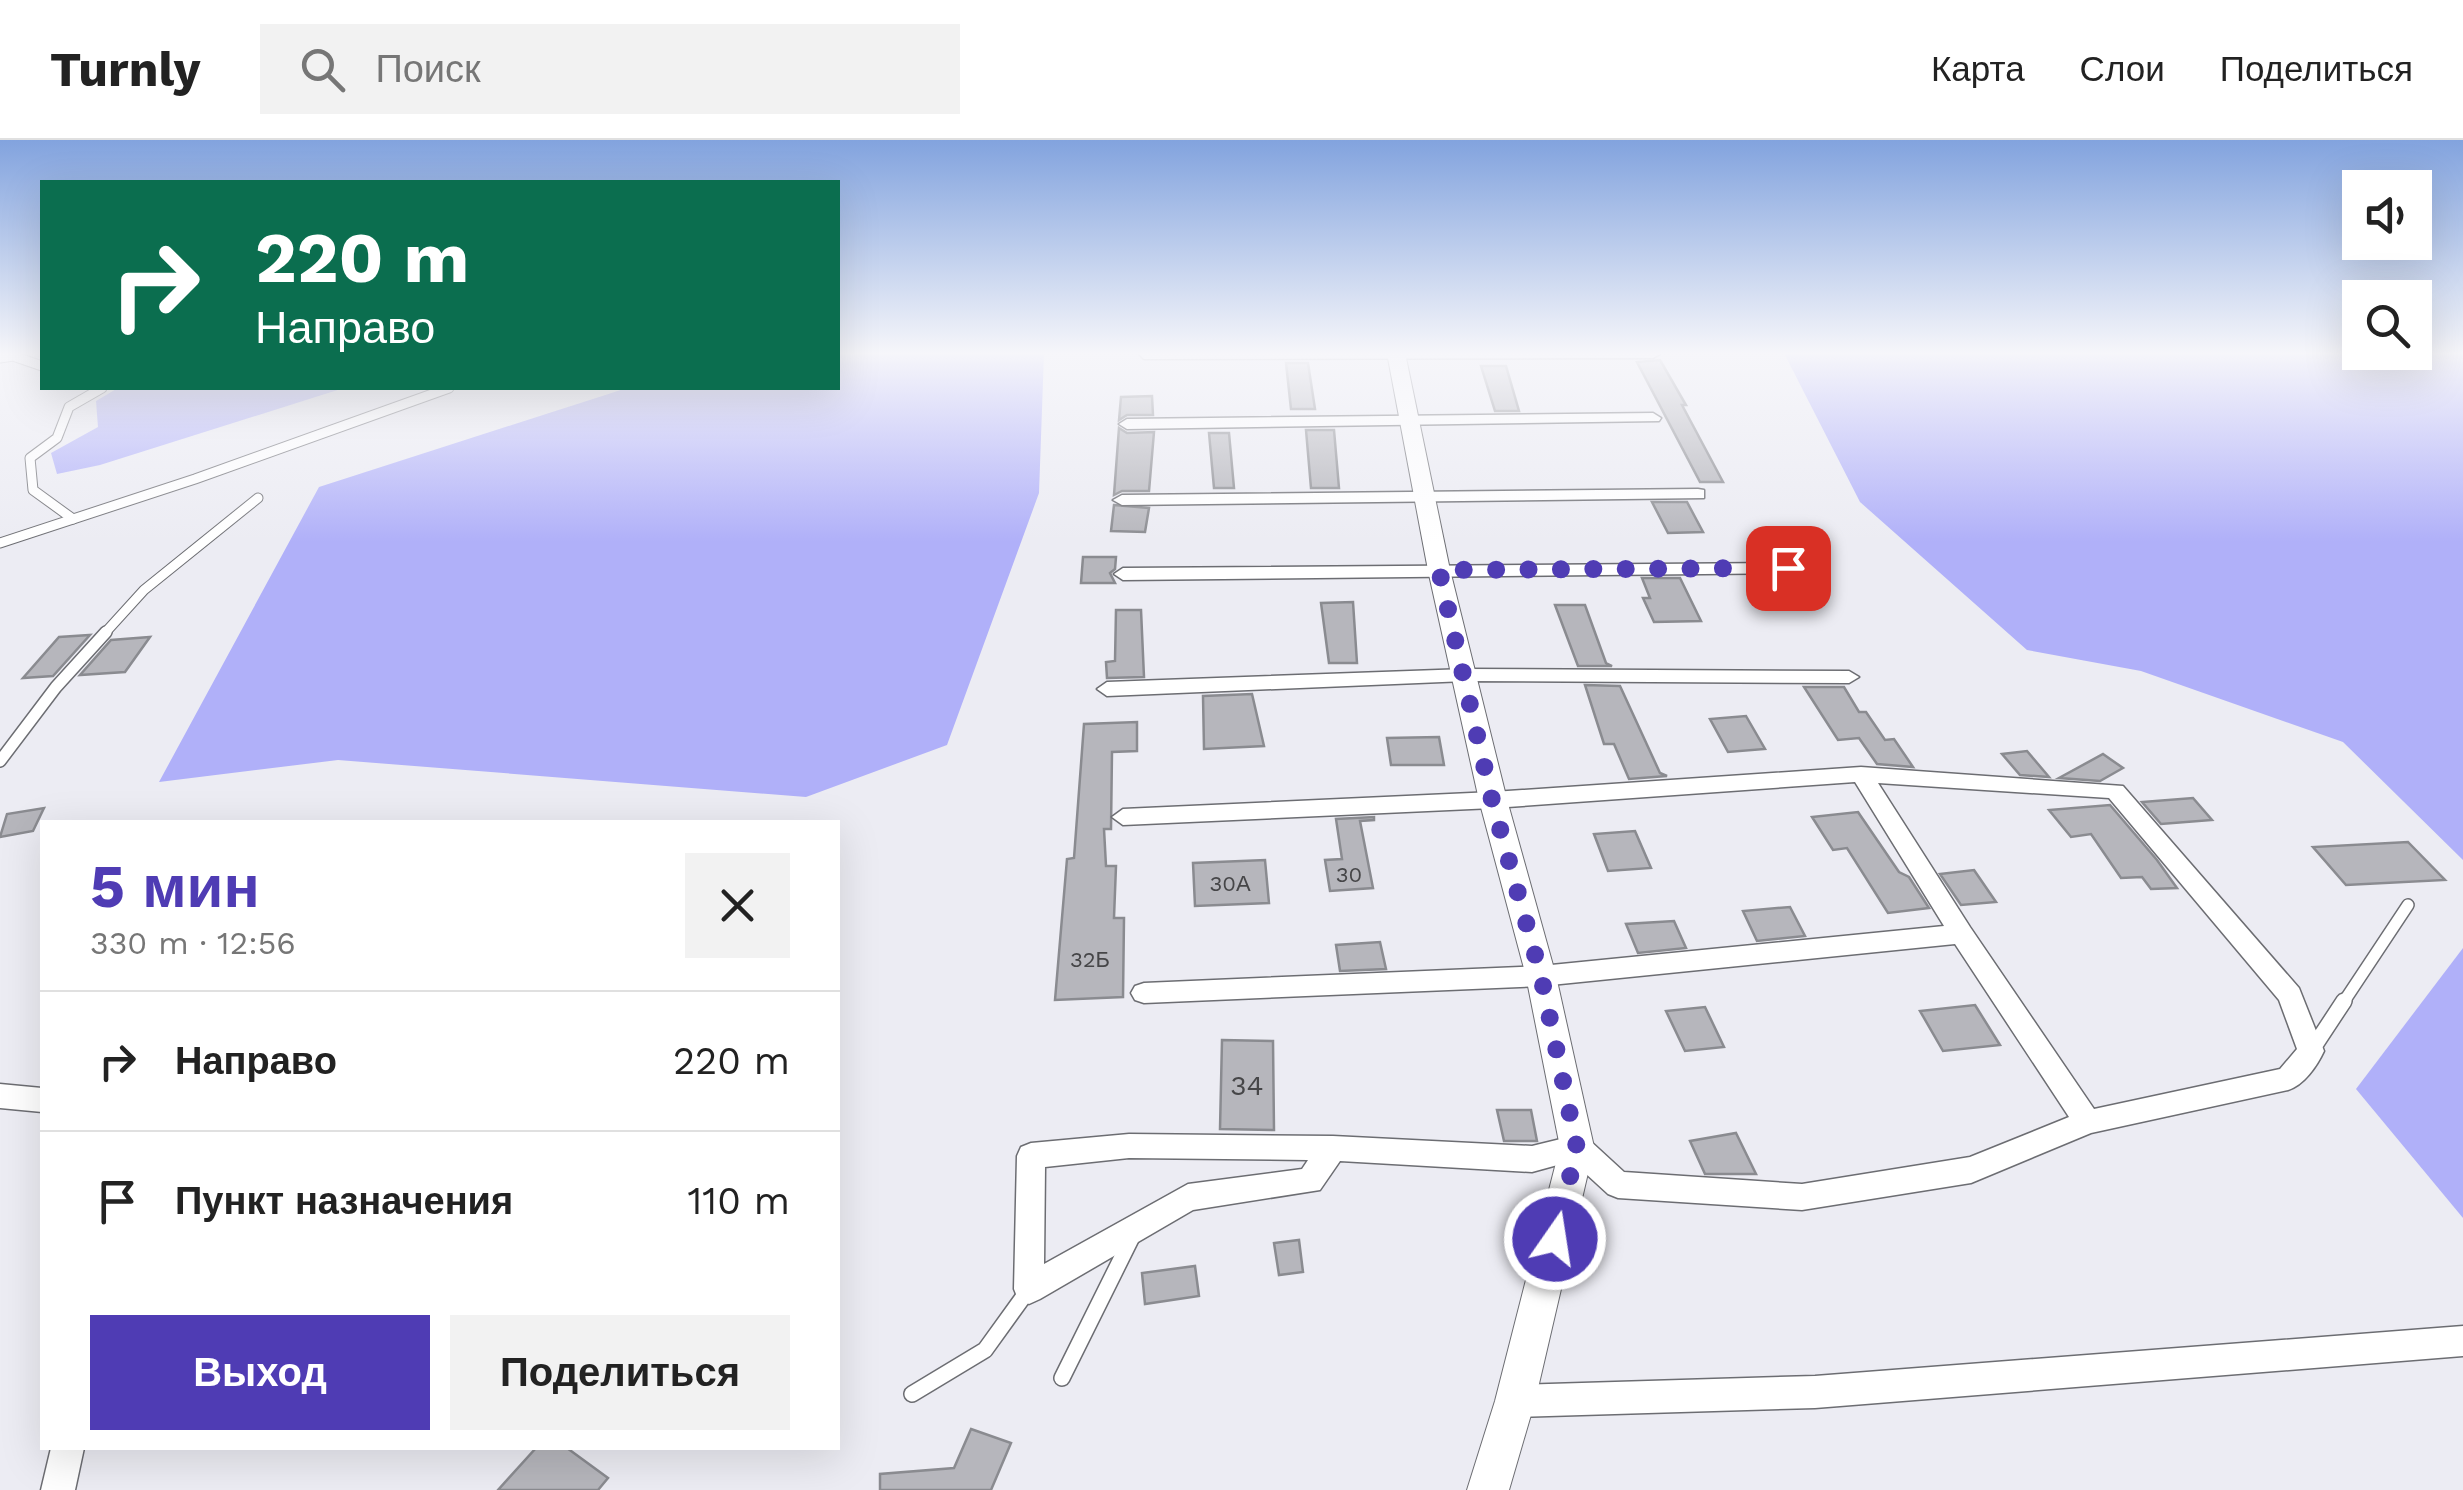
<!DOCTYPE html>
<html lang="ru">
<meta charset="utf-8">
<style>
body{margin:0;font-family:"Work Sans",sans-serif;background:#f2f2f2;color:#222;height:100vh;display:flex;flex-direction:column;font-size:38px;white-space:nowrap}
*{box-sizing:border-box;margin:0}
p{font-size:32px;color:#767676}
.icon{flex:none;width:55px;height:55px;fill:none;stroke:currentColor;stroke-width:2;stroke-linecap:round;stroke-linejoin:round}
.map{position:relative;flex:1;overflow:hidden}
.details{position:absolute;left:40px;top:680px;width:800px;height:630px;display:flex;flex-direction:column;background:#fff;border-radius:0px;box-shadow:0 10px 40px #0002}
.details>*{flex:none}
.top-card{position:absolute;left:40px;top:40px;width:800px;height:210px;border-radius:0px;box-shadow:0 10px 40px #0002;background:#0b6e4f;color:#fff;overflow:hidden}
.buttons{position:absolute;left:2342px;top:30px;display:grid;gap:20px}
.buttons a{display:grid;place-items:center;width:90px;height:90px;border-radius:0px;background:#fff;box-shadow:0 10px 40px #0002;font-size:50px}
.pin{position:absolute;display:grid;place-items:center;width:85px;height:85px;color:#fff;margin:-42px;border-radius:20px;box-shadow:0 5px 15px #0006}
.me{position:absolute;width:110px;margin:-55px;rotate:13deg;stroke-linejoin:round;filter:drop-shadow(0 0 8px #0008)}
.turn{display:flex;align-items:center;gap:35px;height:210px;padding:0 50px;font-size:45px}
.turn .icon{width:130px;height:130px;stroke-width:2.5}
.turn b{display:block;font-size:70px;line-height:85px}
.round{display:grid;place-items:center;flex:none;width:105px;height:105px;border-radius:0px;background:#f2f2f2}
.summary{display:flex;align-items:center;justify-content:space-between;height:170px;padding:0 50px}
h1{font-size:60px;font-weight:700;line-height:75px;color:#4f3cb4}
.cta{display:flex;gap:20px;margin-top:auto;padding:20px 50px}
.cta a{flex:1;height:115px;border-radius:0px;background:#4f3cb4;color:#fff;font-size:40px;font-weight:700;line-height:115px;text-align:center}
.cta a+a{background:#f2f2f2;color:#222}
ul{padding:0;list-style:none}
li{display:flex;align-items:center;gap:30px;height:140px;padding:0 50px;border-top:2px solid #e0e0e0}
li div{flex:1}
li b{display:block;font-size:38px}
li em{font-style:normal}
header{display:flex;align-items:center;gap:60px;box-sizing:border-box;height:140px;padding:0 50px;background:#fff;border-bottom:2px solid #e0e0e0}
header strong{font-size:48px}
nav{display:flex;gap:55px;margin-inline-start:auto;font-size:35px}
.search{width:700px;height:90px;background:#f2f2f2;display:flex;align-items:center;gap:25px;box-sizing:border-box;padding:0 35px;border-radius:0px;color:#767676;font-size:38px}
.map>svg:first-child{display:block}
.forest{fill:#b0b0f9}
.building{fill:#b6b6bc;stroke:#8a8b90;stroke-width:2.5}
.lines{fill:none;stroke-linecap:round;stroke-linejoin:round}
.service-far2-casing{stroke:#6c6d72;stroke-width:11}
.service-far1-casing{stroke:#6c6d72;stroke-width:14}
.service-casing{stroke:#6c6d72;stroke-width:18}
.minor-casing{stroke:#6c6d72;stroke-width:3}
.tertiary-casing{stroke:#6c6d72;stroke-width:2}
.service-far2{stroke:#fff;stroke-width:9}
.service-far1{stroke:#fff;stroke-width:11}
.service{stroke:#fff;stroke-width:15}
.minor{fill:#fff;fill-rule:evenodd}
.tertiary{fill:#fff;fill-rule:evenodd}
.route{stroke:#4f3cb4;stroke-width:18;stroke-dasharray:0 32.4}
.labels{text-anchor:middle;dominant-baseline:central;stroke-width:8;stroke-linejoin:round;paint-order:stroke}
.number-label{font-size:22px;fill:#464648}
.near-number-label{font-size:28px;fill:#464648}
</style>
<header>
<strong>Turnly</strong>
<div class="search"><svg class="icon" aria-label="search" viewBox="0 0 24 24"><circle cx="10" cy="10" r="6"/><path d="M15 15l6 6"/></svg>Поиск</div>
<nav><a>Карта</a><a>Слои</a><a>Поделиться</a></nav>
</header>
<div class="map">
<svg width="2463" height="1350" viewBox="0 0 2463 1350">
<rect width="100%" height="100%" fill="#ececf3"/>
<g class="forest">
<path d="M 838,213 L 1044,213 L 1039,353 L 947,605 L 806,657 L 338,620 L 159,642 L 319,347 L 627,248 L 838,248 Z"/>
<path d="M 1784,213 L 2463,213 L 2463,720 L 2343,602 L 2141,531 L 2027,510 L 1860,362 Z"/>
<path d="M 118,248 L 344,248 L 100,325 L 57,334 L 51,313 L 98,287 L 96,261 Z"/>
<path d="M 2463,808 L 2463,1078 L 2356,949 Z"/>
</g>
<g class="building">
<path d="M 1660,220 L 1686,265 L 1682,265 L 1723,342 L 1700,342 L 1637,222 Z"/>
<path d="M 1286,223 L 1308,223 L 1315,269 L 1291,269 Z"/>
<path d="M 1481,226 L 1506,226 L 1519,271 L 1495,271 Z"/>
<path d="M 1152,256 L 1153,275 L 1127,275 L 1119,280 L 1121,257 Z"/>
<path d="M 1119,288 L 1127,293 L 1154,292 L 1149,351 L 1122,351 L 1114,355 Z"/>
<path d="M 1306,290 L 1334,290 L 1339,348 L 1311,348 Z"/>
<path d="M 1209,293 L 1229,293 L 1234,348 L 1214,348 Z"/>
<path d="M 1652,362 L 1687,362 L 1703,392 L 1668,393 Z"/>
<path d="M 1114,365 L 1149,368 L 1145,392 L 1111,391 Z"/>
<path d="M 1083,417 L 1116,417 L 1115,429 L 1110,433 L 1115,443 L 1081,443 Z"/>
<path d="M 1642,438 L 1680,438 L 1701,481 L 1654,482 L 1643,458 L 1650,458 Z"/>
<path d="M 1353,462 L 1357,523 L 1329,523 L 1321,463 Z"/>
<path d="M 1555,465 L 1585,465 L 1606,523 L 1612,526 L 1578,526 Z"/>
<path d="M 1116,470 L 1141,470 L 1144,537 L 1107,538 L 1106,522 L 1115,521 Z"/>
<path d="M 90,495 L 53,536 L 23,538 L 59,497 Z"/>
<path d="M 150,497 L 125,532 L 80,535 L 111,500 Z"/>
<path d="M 1585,545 L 1620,546 L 1660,633 L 1667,636 L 1629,639 L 1614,604 L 1604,604 Z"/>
<path d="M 1804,547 L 1844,547 L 1859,572 L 1866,572 L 1885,600 L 1894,599 L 1913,627 L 1877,624 L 1859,598 L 1838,600 Z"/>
<path d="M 1252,554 L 1264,606 L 1204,609 L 1203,556 Z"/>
<path d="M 1746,576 L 1765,609 L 1728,612 L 1710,579 Z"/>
<path d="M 1137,582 L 1137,611 L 1112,612 L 1111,689 L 1104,689 L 1106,726 L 1116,726 L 1114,778 L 1124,778 L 1123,857 L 1055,860 L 1067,719 L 1074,718 L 1084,584 Z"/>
<path d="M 1439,597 L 1444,625 L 1391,625 L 1387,598 Z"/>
<path d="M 2027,611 L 2049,637 L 2020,635 L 2002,614 Z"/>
<path d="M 2103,614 L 2123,628 L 2100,641 L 2059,638 Z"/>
<path d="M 2193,658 L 2212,680 L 2161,684 L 2142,662 Z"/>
<path d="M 2110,665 L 2157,720 L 2177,748 L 2151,749 L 2142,737 L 2121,738 L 2091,694 L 2071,697 L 2049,670 Z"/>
<path d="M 44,668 L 33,691 L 0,697 L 7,674 Z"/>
<path d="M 1858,672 L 1899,732 L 1909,737 L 1929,768 L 1888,773 L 1847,708 L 1833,710 L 1812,677 Z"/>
<path d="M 1374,677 L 1374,680 L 1360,681 L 1373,748 L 1330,751 L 1325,720 L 1342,719 L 1336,679 Z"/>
<path d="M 1635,691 L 1651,728 L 1608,731 L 1594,694 Z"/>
<path d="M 2408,702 L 2445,740 L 2346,745 L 2313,707 Z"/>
<path d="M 1265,720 L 1269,763 L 1195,766 L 1193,723 Z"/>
<path d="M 1974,730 L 1996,762 L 1961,765 L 1940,734 Z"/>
<path d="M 1790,767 L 1805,796 L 1757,801 L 1743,771 Z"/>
<path d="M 1674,781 L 1686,808 L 1638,813 L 1626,784 Z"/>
<path d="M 1380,802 L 1386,829 L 1340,831 L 1336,805 Z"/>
<path d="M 1975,865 L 2000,905 L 1943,911 L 1920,871 Z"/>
<path d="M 1705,867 L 1724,907 L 1685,911 L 1666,871 Z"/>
<path d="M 1222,900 L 1273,901 L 1274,990 L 1220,989 Z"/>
<path d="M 1497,970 L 1531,970 L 1537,1001 L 1504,1001 Z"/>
<path d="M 1736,993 L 1756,1034 L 1705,1034 L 1690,1001 Z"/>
<path d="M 1299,1100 L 1303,1132 L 1279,1135 L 1274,1103 Z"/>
<path d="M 1195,1126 L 1199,1156 L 1145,1164 L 1142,1133 Z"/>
<path d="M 971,1289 L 1011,1303 L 991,1350 L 880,1350 L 880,1334 L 954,1328 Z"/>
<path d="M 536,1308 L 567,1308 L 608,1338 L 598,1350 L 498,1350 Z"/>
</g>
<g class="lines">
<g class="service-far2-casing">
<g id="service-far2">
<path d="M 0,218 L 13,216 L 42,226"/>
<path d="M 73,379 L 33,350 L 30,318 L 57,298 L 69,267 L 102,248"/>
<path d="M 0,403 L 195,339 L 449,248"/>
<path d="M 104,494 L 144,450 L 258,358"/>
</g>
</g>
<g class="service-far1-casing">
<g id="service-far1">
<path d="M 0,621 L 56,547 L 106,492"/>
<path d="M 2343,863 L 2408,765"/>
</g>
</g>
<g class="service-casing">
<g id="service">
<path d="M 2311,911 L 2344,861"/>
<path d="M 1062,1238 L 1131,1099"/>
<path d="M 912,1254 L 985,1210 L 1029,1149"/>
</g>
</g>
<g class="minor-casing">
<g id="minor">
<path d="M 1138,213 L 1660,213 L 1660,214 L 1653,218 L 1144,219 Z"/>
<path d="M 1653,273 L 1661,278 L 1659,281 L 1127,289 L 1119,284 L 1127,279 Z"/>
<path d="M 1698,349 L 1704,350 L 1704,358 L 1122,365 L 1113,360 L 1122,355 Z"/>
<path d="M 1789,423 L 1798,429 L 1795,433 L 1123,440 L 1114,434 L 1123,428 Z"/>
<path d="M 1466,529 L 1849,531 L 1859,537 L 1849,543 L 1466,541 L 1107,556 L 1097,549 L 1107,542 Z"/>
<path d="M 1861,627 L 2123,646 L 2299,848 L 2324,911 C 2317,926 2304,945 2288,950 L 2091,993 L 1971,1043 L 1802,1070 L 1618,1058 L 1608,1054 L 1572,1021 L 1532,1032 L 1340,1021 L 1320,1050 L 1193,1070 L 1040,1159 L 1029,1164 L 1018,1159 L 1014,1149 L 1017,1016 L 1021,1007 L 1031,1003 L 1129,994 L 1333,996 L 1532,1006 L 1577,995 L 1587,998 L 1624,1032 L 1802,1044 L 1970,1017 L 2069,977 L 1955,804 L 1541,846 L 1144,863 L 1135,860 L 1131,853 L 1135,846 L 1144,843 L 1541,826 L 1944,786 L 1855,642 L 1493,668 L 1123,685 L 1112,677 L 1123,669 L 1493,652 ZM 1878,643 L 2109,658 L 2279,860 L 2297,909 L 2280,929 L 2094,969 L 1970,787 ZM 1129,1018 L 1308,1020 L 1302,1029 L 1188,1044 L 1044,1124 L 1045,1027 Z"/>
<path d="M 0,944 L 42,948 L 42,972 L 0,968 Z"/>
<path d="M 2463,1186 L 2463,1216 L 1815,1268 L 1515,1277 L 1504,1272 L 1499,1261 L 1504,1250 L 1515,1245 L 1815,1236 Z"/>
<path d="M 51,1308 L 84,1308 L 75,1350 L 41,1350 Z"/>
</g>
</g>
<g class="tertiary-casing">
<path id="tertiary" d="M 1387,213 L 1405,213 L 1450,430 L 1507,660 L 1556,836 L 1594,1007 L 1535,1261 L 1509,1350 L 1467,1350 L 1495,1261 L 1560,1007 L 1526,836 L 1479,660 L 1428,430 Z"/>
</g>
<use href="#service-far2" class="service-far2"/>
<use href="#service-far1" class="service-far1"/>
<use href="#service" class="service"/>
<use href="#minor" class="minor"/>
<use href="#tertiary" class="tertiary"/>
</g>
<linearGradient id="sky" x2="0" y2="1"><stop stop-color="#82a3de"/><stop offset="0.53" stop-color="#f6f6fa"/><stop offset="1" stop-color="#f6f6fa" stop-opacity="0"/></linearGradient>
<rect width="2463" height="402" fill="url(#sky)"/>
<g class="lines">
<path class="route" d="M 1555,1099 L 1577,1008 L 1541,836 L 1492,660 L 1439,430 L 1788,428"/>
</g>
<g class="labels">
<g class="number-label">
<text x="1349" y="734">30</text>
<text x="1230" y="743">30А</text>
<text x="1090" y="819">32Б</text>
</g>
<g class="near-number-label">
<text x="1247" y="945">34</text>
</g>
</g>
</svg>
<div class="buttons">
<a><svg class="icon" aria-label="sound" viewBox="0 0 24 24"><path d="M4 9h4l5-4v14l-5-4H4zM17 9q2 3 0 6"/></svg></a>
<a><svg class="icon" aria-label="search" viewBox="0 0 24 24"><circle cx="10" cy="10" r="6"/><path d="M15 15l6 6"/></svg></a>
</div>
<div class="pin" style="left:1788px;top:428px;background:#d93025"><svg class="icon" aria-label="arrive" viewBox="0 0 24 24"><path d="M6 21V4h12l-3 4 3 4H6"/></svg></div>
<svg class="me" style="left:1555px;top:1099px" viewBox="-20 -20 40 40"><circle r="17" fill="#4f3cb4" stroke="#fff" stroke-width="3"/><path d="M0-11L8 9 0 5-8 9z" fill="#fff"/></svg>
<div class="top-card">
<div class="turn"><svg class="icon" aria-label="right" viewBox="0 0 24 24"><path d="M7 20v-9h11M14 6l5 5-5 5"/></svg><div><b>220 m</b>Направо</div></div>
</div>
<section class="details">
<div class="summary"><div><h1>5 мин</h1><p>330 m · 12:56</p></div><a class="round"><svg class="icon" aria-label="close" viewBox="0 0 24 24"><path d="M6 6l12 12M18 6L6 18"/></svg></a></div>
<ul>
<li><svg class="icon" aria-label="right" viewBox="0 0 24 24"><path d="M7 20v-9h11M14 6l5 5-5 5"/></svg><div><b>Направо</b></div><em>220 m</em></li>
<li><svg class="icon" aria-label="arrive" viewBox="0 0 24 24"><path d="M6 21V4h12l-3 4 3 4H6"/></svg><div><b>Пункт назначения</b></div><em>110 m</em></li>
</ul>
<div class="cta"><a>Выход</a><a>Поделиться</a></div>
</section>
</div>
